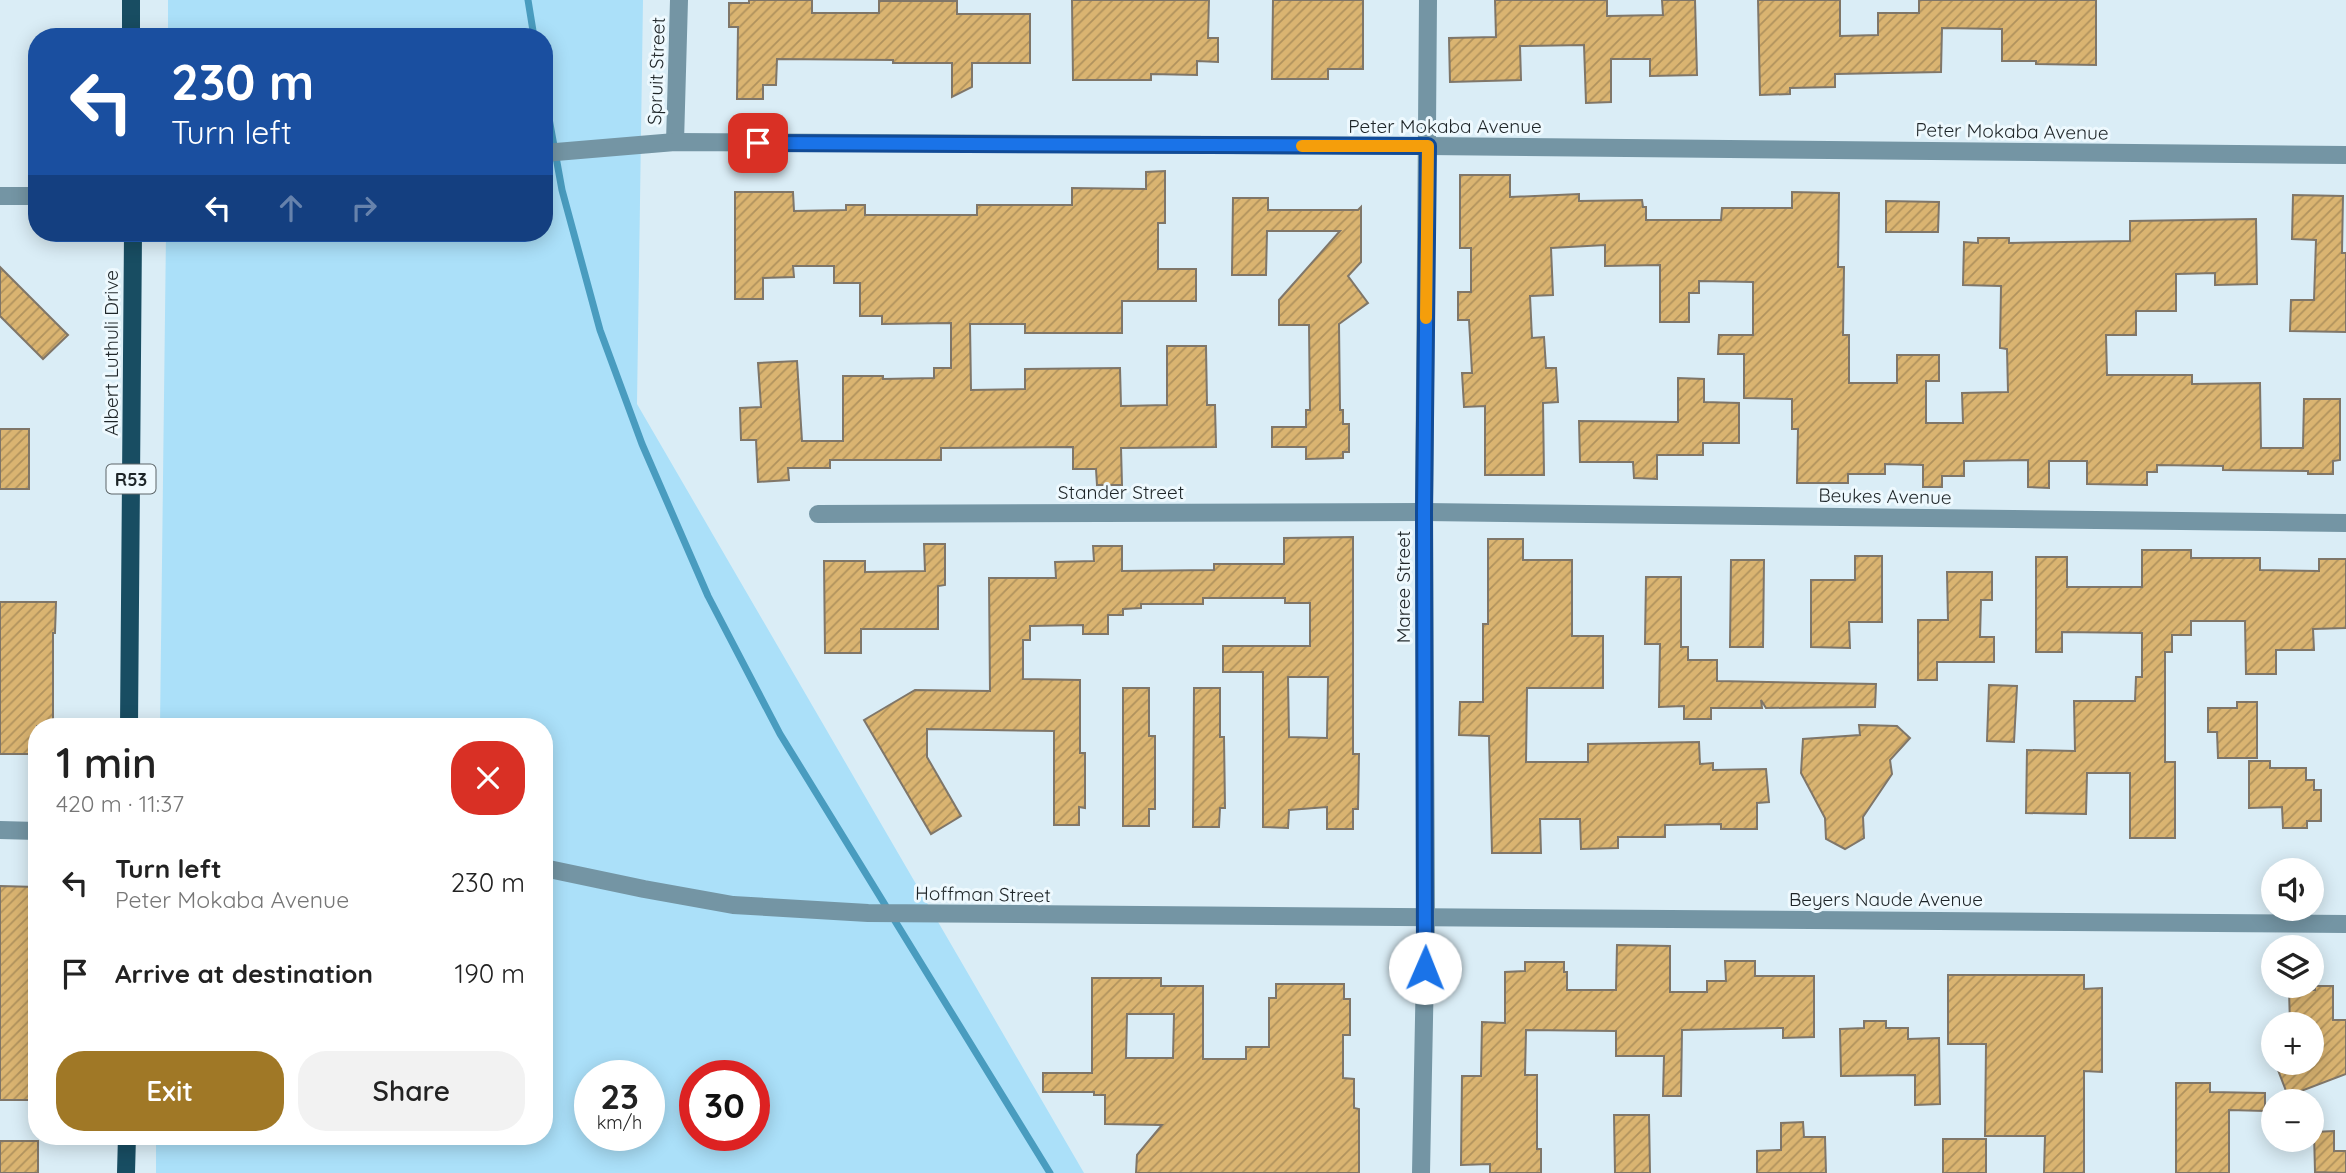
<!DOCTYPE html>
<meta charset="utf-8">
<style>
body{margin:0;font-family:Quicksand,sans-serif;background:#f2f2f2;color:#222;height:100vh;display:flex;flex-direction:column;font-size:26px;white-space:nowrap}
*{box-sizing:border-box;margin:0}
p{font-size:23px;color:#767676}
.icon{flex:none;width:38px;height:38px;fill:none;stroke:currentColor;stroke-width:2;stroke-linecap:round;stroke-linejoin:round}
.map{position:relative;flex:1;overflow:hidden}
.side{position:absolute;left:28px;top:718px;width:525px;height:427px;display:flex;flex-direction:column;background:#fff;border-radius:28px;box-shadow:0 4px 18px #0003}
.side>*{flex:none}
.top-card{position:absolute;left:28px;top:28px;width:525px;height:214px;border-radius:28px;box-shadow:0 4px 18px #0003;background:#1a4fa0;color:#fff;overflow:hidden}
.controls{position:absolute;left:2261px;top:858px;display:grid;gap:14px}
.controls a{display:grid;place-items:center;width:63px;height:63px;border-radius:50%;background:#fff;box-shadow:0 4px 18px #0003;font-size:35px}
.speed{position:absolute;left:574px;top:1060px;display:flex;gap:14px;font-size:35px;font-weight:700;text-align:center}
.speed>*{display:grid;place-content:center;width:91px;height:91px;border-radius:50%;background:#fff;box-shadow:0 4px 18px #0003;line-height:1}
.speed small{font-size:18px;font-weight:400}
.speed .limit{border:10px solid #d22;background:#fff;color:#111}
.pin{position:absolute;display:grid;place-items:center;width:60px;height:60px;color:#fff;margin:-30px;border-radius:14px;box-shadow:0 4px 10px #0006}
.me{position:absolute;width:77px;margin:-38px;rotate:1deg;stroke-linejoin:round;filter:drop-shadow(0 0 5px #0008)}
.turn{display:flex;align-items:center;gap:24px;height:147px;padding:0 28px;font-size:32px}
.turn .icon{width:91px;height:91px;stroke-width:2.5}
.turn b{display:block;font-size:49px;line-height:60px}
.lanes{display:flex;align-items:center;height:66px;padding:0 28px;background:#0003;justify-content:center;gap:35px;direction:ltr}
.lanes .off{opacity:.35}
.round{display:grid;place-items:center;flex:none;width:74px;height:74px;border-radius:28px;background:#f2f2f2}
.overview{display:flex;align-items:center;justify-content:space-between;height:119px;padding:0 28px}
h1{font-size:42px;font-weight:600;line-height:52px}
.cta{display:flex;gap:14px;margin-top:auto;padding:14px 28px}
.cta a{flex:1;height:80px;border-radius:28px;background:#a07826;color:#fff;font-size:28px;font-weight:600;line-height:80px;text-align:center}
.cta a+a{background:#f2f2f2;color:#222}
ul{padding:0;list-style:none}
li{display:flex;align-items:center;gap:21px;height:91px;padding:0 28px}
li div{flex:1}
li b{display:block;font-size:26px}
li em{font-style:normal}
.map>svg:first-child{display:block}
.green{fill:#abe0f9;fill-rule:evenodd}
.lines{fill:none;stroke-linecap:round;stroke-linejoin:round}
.stream{stroke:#499cbf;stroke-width:7}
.building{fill:url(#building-hatch);stroke:#7f7669;stroke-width:2;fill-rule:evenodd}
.minor{stroke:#7495a4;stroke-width:18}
.primary{stroke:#184d62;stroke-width:18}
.route-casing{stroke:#114b97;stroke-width:18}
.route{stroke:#1a73e8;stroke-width:12}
.slow{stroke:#f59e0b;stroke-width:12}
.labels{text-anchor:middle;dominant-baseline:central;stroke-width:6;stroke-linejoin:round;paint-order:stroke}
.shield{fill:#eef9fe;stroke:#5c6568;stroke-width:2}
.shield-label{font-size:18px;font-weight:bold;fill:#1e2528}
.street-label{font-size:19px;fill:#1e2528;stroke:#eef9fe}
</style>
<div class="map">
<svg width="2346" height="1173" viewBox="0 0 2346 1173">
<defs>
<pattern id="building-hatch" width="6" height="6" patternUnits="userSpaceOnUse" patternTransform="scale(1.75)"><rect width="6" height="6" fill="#dab471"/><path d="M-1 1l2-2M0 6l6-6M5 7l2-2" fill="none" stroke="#b0925d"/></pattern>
</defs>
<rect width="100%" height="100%" fill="#daedf6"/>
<path class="green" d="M 168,0 L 643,0 L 637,404 L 1084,1173 L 156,1173 L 156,1136 L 544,1136 L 544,726 L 160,726 L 166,233 L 544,233 L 544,37 L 168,37 ZM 590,1076 L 649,1076 L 649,1136 L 590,1136 ZM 695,1076 L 754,1076 L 754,1136 L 695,1136 Z"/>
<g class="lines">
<g class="stream">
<path d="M 528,0 L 534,37"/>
<path d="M 544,91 L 562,190 L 600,330 L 642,444 L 708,596 L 780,734 L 1050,1173"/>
</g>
</g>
<g class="building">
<path d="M 749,0 L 812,0 L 812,13 L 879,13 L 879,1 L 957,1 L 957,14 L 1030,14 L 1030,63 L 972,63 L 972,87 L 952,97 L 952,63 L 893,63 L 893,60 L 777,59 L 776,85 L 763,85 L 763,99 L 737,99 L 738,27 L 729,27 L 729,3 L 749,3 Z"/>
<path d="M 1072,0 L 1209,0 L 1208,38 L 1218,38 L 1218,62 L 1197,61 L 1197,75 L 1151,74 L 1151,80 L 1073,80 Z"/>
<path d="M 1273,0 L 1363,0 L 1363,69 L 1328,69 L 1328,79 L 1272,79 Z"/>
<path d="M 1495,0 L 1607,0 L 1607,16 L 1663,15 L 1662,0 L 1695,0 L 1697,75 L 1650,76 L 1650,59 L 1611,59 L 1611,102 L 1586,103 L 1584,45 L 1520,46 L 1521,80 L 1450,82 L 1449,38 L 1496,37 Z"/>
<path d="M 1758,0 L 1840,0 L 1840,36 L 1878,35 L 1878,13 L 1919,13 L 1919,0 L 2096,0 L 2096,65 L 2036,64 L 2036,61 L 2002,61 L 2002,29 L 1942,28 L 1941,72 L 1835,74 L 1835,87 L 1790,88 L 1790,94 L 1760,95 Z"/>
<path d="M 1165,171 L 1165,223 L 1158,223 L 1158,269 L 1196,269 L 1196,301 L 1122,301 L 1122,333 L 1025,333 L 1025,324 L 970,324 L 971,390 L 1025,389 L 1025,369 L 1120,368 L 1121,406 L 1167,405 L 1167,346 L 1206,346 L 1207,405 L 1215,405 L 1216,447 L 1121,448 L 1122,485 L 1097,485 L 1096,469 L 1073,469 L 1073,447 L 941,448 L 941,460 L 830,460 L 830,468 L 788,468 L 789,480 L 758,482 L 756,440 L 741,440 L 740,408 L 761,407 L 758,363 L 797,361 L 802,441 L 843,441 L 843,376 L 883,376 L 883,379 L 934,378 L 934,368 L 951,368 L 951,323 L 882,324 L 882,316 L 860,316 L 860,283 L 834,283 L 834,266 L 793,266 L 794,277 L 763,278 L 763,299 L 735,299 L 735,192 L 793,192 L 794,211 L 846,210 L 846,205 L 865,205 L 865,215 L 977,215 L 977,205 L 1072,205 L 1072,188 L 1146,189 L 1146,172 Z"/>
<path d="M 1460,175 L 1510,175 L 1510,197 L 1579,194 L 1579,201 L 1642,200 L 1643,207 L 1646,207 L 1646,220 L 1721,220 L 1722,208 L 1792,208 L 1792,192 L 1839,193 L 1838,267 L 1844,267 L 1843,335 L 1849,335 L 1849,383 L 1897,383 L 1897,355 L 1939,355 L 1939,381 L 1926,381 L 1926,423 L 1963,423 L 1962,393 L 2008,392 L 2007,349 L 2000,348 L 2001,286 L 1963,285 L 1964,242 L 1978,243 L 1978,238 L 2009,238 L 2009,243 L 2130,241 L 2130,221 L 2256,219 L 2257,284 L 2215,285 L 2215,273 L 2176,274 L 2176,311 L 2136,311 L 2136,335 L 2106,335 L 2107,375 L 2192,375 L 2192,384 L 2260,383 L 2261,448 L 2303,448 L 2304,399 L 2340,399 L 2340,460 L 2333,461 L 2333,474 L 2308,474 L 2308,471 L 2223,470 L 2223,466 L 2157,465 L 2157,472 L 2147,472 L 2147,485 L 2087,484 L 2087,461 L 2049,461 L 2049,488 L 2028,487 L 2028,460 L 1964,461 L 1964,476 L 1942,476 L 1942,487 L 1923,487 L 1923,465 L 1885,464 L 1885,474 L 1848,474 L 1848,483 L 1797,483 L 1798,429 L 1792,429 L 1792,399 L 1744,398 L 1744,354 L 1718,354 L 1719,335 L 1753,335 L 1753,282 L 1699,281 L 1699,293 L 1689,293 L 1689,322 L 1660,322 L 1660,265 L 1605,266 L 1605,245 L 1551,248 L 1553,295 L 1530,296 L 1532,338 L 1544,337 L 1546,368 L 1556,368 L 1558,402 L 1543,403 L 1544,475 L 1485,475 L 1485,406 L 1464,407 L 1462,373 L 1472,373 L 1469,320 L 1458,320 L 1458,292 L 1471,292 L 1471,248 L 1460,248 Z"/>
<path d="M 2293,195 L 2343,196 L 2342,253 L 2346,253 L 2346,332 L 2290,331 L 2291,300 L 2314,300 L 2316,240 L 2292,239 Z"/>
<path d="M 1233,198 L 1268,198 L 1268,210 L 1358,210 L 1361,207 L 1361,262 L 1348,276 L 1368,303 L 1339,324 L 1340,410 L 1343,410 L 1343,424 L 1349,424 L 1349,452 L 1343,452 L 1343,458 L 1306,459 L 1306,447 L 1272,447 L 1272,427 L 1306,427 L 1306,410 L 1310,410 L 1309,325 L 1279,325 L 1279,300 L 1340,231 L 1267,231 L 1266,275 L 1232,275 Z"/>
<path d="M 1886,201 L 1939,202 L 1938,232 L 1886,232 Z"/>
<path d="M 0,267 L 68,335 L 43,359 L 0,316 Z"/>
<path d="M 1678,378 L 1704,379 L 1704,402 L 1739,403 L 1739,443 L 1703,443 L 1703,455 L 1657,455 L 1657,479 L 1634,478 L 1633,462 L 1580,462 L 1579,421 L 1678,422 Z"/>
<rect x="0" y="429" width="29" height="60"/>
<path d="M 1353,537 L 1353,754 L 1359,754 L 1358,809 L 1353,809 L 1353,829 L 1327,829 L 1327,807 L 1289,810 L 1288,828 L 1263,827 L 1263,672 L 1223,672 L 1223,646 L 1310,646 L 1310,603 L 1285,603 L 1285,598 L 1203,598 L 1203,604 L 1141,604 L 1141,608 L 1123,609 L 1123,615 L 1108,615 L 1108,634 L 1083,634 L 1083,625 L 1030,626 L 1030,640 L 1023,640 L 1023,679 L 1080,680 L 1080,753 L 1085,753 L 1085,808 L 1079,807 L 1079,825 L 1054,825 L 1054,731 L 927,729 L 927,757 L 961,816 L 931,834 L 864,720 L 915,690 L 990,691 L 989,578 L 1056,578 L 1055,562 L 1094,561 L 1093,546 L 1122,546 L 1122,571 L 1214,570 L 1214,564 L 1284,564 L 1284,538 ZM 1288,677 L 1328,677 L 1327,738 L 1289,737 Z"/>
<path d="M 1488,539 L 1523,539 L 1523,560 L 1572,560 L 1572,636 L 1603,636 L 1603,688 L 1527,688 L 1526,762 L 1588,762 L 1588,744 L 1699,742 L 1700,764 L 1713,763 L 1713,770 L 1766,769 L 1769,802 L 1757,803 L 1757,829 L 1721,829 L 1721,824 L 1665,825 L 1665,837 L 1618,837 L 1618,848 L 1581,849 L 1580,819 L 1540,819 L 1541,853 L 1492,853 L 1489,736 L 1459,735 L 1460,702 L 1483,702 L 1483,624 L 1488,624 Z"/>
<path d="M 924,544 L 945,544 L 945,585 L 938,586 L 938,629 L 861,629 L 861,653 L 825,653 L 824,561 L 865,561 L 865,572 L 925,571 Z"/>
<path d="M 2142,550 L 2191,550 L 2191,558 L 2260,558 L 2260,570 L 2319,571 L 2319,559 L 2346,559 L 2346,628 L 2313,629 L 2314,650 L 2276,650 L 2276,674 L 2246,674 L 2245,621 L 2191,621 L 2191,635 L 2172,635 L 2172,652 L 2165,652 L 2165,762 L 2175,762 L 2175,838 L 2130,838 L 2130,773 L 2087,773 L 2086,814 L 2026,813 L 2027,750 L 2075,751 L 2074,701 L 2135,701 L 2136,677 L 2142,677 L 2142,633 L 2062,632 L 2062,652 L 2036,652 L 2036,557 L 2067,557 L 2067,587 L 2142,587 Z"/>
<path d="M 1855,556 L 1882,556 L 1882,622 L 1849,622 L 1850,648 L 1811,647 L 1811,580 L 1855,580 Z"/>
<path d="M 1731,560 L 1764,560 L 1763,647 L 1730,647 Z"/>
<path d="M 1947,572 L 1992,572 L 1992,600 L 1981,600 L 1980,637 L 1994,637 L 1994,662 L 1937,662 L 1937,680 L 1918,680 L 1918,620 L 1948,620 Z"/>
<path d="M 1646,577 L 1681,577 L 1681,647 L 1688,647 L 1688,660 L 1717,660 L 1717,681 L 1876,684 L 1875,707 L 1766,708 L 1761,700 L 1762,708 L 1711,708 L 1711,719 L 1684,719 L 1684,706 L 1659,707 L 1660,644 L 1645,644 Z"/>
<path d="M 0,602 L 56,602 L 55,633 L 53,633 L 53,726 L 37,726 L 37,754 L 0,754 Z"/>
<path d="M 1989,685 L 2017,686 L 2014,742 L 1987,741 Z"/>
<path d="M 1123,688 L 1149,688 L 1149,736 L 1155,736 L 1155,809 L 1149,809 L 1149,826 L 1123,826 Z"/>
<path d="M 1194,688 L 1220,688 L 1220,737 L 1224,737 L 1225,808 L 1220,808 L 1219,827 L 1193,827 Z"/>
<path d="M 2237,702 L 2257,702 L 2257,758 L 2218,758 L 2217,732 L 2208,732 L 2208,708 L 2237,708 Z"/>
<path d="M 1859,725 L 1897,726 L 1910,738 L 1890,760 L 1892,774 L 1863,817 L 1864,838 L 1845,849 L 1826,839 L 1825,818 L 1801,773 L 1803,739 L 1860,735 Z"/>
<path d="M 2249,761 L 2270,761 L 2270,768 L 2306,768 L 2306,780 L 2314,780 L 2314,790 L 2321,790 L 2321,821 L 2307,821 L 2307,828 L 2283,828 L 2282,807 L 2249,808 Z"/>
<path d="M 0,886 L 37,887 L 37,930 L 33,930 L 33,974 L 37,974 L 37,1100 L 0,1100 Z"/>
<path d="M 1617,945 L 1670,946 L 1670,992 L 1707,992 L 1707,981 L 1726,981 L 1725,961 L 1755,961 L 1755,976 L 1814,976 L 1814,1037 L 1783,1038 L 1783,1028 L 1682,1030 L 1681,1096 L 1663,1096 L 1664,1056 L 1616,1056 L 1616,1031 L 1526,1030 L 1525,1075 L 1537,1075 L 1537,1149 L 1541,1149 L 1541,1173 L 1490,1173 L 1490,1164 L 1461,1165 L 1462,1076 L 1481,1076 L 1482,1022 L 1505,1023 L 1505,972 L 1525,971 L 1525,962 L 1564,962 L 1564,972 L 1567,972 L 1567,990 L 1616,990 Z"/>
<path d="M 1948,975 L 2084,975 L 2084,989 L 2102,988 L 2102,1072 L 2084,1071 L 2084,1173 L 2044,1173 L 2045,1136 L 1985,1136 L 1986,1044 L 1948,1044 Z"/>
<path d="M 1092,978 L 1161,978 L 1161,986 L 1203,986 L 1203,1059 L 1246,1059 L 1246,1047 L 1269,1047 L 1269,998 L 1276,998 L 1276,984 L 1344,984 L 1344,999 L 1350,999 L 1350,1035 L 1343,1035 L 1343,1078 L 1354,1079 L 1354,1108 L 1359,1109 L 1359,1173 L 1136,1173 L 1137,1155 L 1162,1125 L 1105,1124 L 1105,1095 L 1094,1095 L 1094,1092 L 1043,1092 L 1043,1073 L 1092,1073 ZM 1127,1014 L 1174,1014 L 1173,1058 L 1126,1058 Z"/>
<path d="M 2315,986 L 2333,986 L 2333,1020 L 2346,1020 L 2346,1074 L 2288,1096 L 2278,1070 L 2298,1062 L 2312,1062 L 2312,1024 L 2290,1024 L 2289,990 L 2315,990 Z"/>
<path d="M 1864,1021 L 1886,1021 L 1886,1028 L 1908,1028 L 1908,1039 L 1939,1038 L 1940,1104 L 1915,1105 L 1915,1075 L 1841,1076 L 1840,1029 L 1864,1028 Z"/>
<path d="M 2176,1083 L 2210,1083 L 2210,1092 L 2265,1093 L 2265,1111 L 2229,1110 L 2229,1173 L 2176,1173 Z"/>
<path d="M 1614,1115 L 1649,1115 L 1650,1173 L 1615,1173 Z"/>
<path d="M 1803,1122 L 1804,1137 L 1825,1137 L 1826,1173 L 1757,1173 L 1757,1151 L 1781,1150 L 1781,1123 Z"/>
<path d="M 2334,1131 L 2334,1151 L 2346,1151 L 2346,1173 L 2315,1172 L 2314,1132 Z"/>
<rect x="1943" y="1139" width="43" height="34"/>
<rect x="0" y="1141" width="38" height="32"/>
</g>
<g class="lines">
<g class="minor">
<path d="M 675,142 L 679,0"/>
<path d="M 544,153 L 675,142 L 1428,146 L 2346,155"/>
<path d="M 0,196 L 37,196"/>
<path d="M 818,514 L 1424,512 L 2346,523"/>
<path d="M 0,830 L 37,831"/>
<path d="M 544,868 L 644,889 L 733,905 L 868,913 L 2346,924"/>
<path d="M 1421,1173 L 1426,917 L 1424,512 L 1428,0"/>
</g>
<g class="primary">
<path d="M 131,0 L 131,37"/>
<path d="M 129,726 L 133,233"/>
<path d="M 126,1173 L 127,1136"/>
</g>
</g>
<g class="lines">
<g class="route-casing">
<path id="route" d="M 758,143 L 1428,146 L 1424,512 L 1425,968"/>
</g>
<use href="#route" class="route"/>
<path class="slow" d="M 1302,146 L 1428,146 L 1426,318"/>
</g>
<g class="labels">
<rect class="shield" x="106.5" y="464.5" width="49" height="29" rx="5"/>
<g class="shield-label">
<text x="131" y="479">R53</text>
</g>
<g class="street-label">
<text transform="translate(656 71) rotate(-88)">Spruit Street</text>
<text x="1445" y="126">Peter Mokaba Avenue</text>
<text transform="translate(2012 131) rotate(1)">Peter Mokaba Avenue</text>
<text transform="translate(111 353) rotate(-90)">Albert Luthuli Drive</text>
<text x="1121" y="492">Stander Street</text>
<text transform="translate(1885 496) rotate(1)">Beukes Avenue</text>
<text transform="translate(1403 587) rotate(-90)">Maree Street</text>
<text transform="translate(983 894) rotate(1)">Hoffman Street</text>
<text x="1886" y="899">Beyers Naude Avenue</text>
</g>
</g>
</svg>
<div class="controls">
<a><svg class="icon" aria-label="sound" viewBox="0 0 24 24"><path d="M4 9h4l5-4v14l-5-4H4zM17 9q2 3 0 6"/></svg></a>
<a><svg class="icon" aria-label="layers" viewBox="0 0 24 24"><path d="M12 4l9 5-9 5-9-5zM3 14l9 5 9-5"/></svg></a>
<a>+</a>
<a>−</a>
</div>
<div class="speed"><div>23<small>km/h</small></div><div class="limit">30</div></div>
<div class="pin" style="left:758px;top:143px;background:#d93025"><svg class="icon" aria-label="arrive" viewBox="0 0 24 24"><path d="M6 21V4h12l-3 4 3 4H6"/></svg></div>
<svg class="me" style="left:1425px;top:968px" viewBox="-20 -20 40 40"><circle r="19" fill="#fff"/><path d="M0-13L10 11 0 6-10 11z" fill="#1a73e8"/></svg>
<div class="top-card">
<div class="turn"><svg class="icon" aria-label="left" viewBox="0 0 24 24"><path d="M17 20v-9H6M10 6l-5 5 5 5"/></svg><div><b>230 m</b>Turn left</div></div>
<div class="lanes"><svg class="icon" aria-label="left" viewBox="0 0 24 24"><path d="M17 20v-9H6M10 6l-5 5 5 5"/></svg><svg class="icon off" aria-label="ahead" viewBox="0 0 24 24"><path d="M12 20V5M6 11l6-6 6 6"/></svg><svg class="icon off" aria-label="right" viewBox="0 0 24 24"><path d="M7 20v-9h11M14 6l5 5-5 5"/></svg></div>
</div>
<section class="side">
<div class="overview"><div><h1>1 min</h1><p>420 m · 11:37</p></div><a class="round" style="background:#d93025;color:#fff"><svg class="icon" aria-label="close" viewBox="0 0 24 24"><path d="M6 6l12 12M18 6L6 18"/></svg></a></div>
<ul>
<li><svg class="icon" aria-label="left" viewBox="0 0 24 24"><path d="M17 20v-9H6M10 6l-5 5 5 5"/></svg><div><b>Turn left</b><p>Peter Mokaba Avenue</p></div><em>230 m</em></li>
<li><svg class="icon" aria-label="arrive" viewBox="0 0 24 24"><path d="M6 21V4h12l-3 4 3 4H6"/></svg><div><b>Arrive at destination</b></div><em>190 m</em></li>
</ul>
<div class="cta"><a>Exit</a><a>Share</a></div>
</section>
</div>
